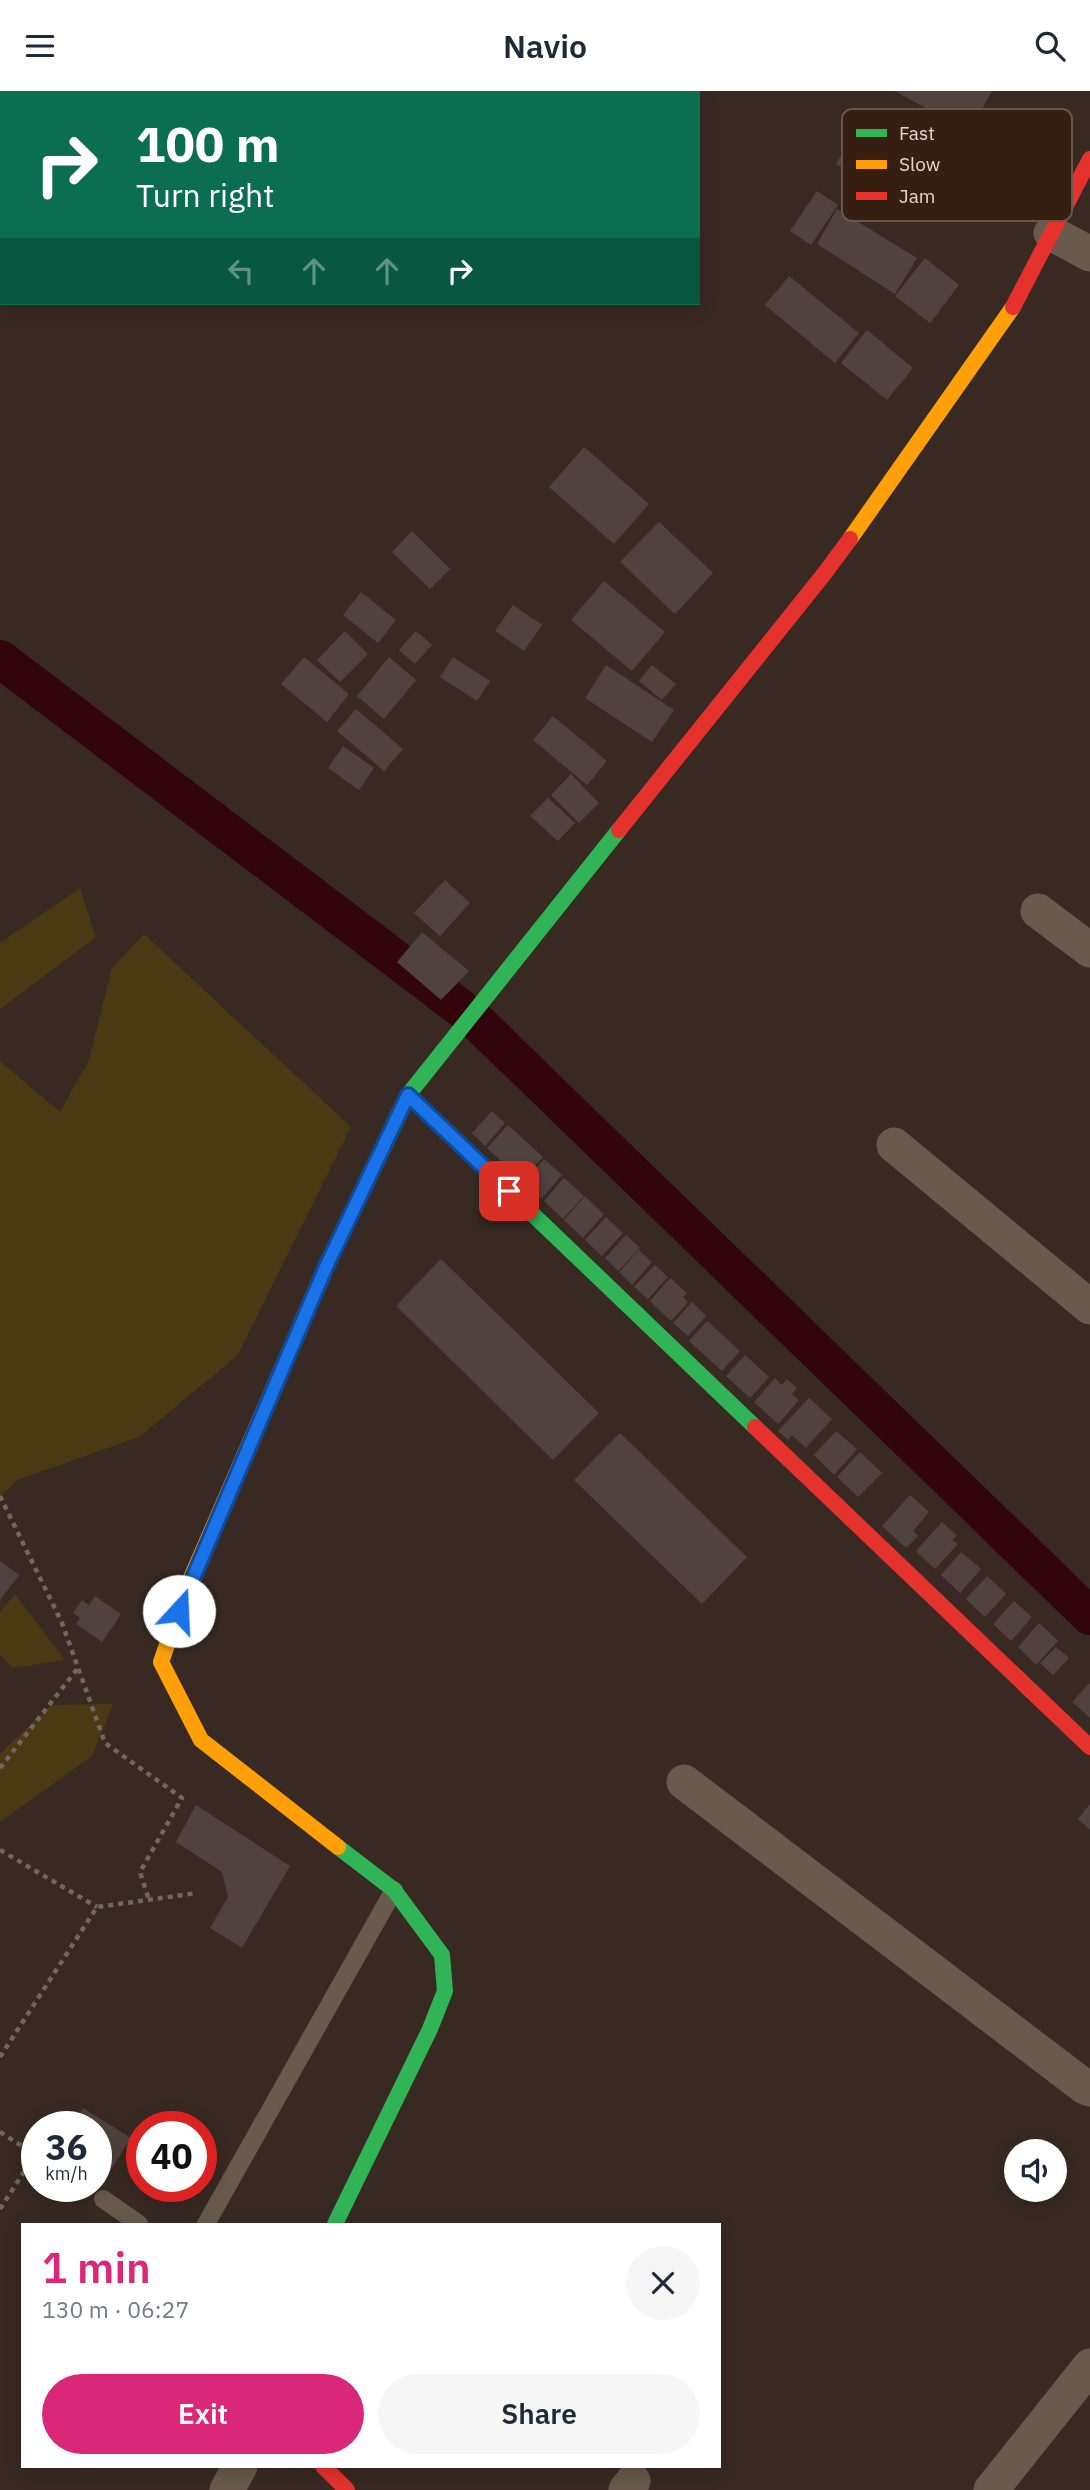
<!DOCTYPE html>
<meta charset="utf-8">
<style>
body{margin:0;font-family:"IBM Plex Sans",sans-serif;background:#f6f6f7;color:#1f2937;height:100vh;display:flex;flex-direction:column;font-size:26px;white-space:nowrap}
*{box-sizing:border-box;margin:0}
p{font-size:23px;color:#747a83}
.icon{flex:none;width:38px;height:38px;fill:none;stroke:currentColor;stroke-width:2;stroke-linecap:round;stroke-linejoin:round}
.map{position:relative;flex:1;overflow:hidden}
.side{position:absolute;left:21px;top:2132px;width:700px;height:245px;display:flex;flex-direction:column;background:#fff;border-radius:0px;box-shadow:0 4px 18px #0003}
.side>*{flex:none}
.banner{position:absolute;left:0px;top:0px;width:700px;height:214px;box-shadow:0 4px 18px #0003;background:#0b6e4f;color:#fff;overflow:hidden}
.buttons{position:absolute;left:1004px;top:2048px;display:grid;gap:14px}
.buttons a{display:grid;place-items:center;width:63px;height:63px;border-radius:50%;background:#fff;box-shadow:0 4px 18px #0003;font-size:35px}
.speed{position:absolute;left:21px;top:2020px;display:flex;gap:14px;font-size:35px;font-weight:700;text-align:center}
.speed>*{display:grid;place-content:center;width:91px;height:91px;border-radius:50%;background:#fff;box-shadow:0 4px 18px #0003;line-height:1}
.speed small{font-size:18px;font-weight:400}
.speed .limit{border:10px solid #d22;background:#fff;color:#111}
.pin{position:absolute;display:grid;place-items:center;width:60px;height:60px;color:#fff;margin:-30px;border-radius:14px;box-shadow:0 4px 10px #0006}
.me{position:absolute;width:77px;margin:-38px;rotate:20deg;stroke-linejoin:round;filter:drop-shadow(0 0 5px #0008)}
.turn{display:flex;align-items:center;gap:24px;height:147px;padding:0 21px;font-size:32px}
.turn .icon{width:91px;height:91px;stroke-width:2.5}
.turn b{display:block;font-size:49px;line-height:60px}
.lanes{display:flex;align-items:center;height:66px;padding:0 21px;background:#0003;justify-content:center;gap:35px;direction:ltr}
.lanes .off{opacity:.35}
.round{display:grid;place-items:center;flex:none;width:74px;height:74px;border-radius:37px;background:#f6f6f7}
.head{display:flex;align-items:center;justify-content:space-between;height:119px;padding:0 21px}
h1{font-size:42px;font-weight:600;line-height:52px;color:#db2777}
.primary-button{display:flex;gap:14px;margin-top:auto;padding:14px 21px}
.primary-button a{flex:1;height:80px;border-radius:42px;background:#db2777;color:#fff;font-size:28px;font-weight:600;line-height:80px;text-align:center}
.primary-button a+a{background:#f6f6f7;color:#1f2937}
header{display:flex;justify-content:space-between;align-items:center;height:91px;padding:0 21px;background:#fff;font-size:32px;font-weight:600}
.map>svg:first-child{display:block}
.green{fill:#4a3912}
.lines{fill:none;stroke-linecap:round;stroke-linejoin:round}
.canal{stroke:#32040c;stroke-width:38}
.building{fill:#50433f}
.path{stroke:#72675e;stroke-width:4.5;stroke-dasharray:5 5;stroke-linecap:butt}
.lane{stroke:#685a4c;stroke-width:18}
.street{stroke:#685a4c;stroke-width:35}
.fast{stroke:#30b455;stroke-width:16}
.slow{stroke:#ff9f0a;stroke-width:16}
.jam{stroke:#e5322d;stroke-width:16}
.route-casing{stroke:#114b97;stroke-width:18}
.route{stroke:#1a73e8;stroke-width:12}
.key{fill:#361e10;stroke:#6b5649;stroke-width:2}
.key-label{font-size:19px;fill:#e8d7ce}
</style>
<header><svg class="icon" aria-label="menu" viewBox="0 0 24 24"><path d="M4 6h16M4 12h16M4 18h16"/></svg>Navio<svg class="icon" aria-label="search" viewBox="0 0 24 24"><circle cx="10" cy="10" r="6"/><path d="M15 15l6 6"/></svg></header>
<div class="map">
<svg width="1090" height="2399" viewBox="0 0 1090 2399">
<rect width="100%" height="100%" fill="#382a22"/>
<g class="green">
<path d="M 80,797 L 96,846 L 0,918 L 0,852 Z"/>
<path d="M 144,843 L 351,1036 L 237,1265 L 139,1346 L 17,1389 L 0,1406 L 0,970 L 60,1021 L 89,969 L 112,877 Z"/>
<path d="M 15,1503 L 65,1569 L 13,1577 L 0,1564 L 0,1521 Z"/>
<path d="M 113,1613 L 92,1665 L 0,1731 L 0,1663 L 51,1614 Z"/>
</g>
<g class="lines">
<path class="canal" d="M 0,568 L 471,925 L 1090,1525"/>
</g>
<g class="building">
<path d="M 895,0 L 992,0 L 969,41 Z"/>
<path d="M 852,45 L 878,60 L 862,88 L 836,73 Z"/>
<path d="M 817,100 L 838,114 L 811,154 L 790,140 Z"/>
<path d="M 837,118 L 917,167 L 895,203 L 817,153 Z"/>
<path d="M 925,167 L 959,194 L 930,232 L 895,205 Z"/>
<path d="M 789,185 L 859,242 L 835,272 L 765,214 Z"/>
<path d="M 867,239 L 913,277 L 887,309 L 841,272 Z"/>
<path d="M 584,356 L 649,413 L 614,453 L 549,396 Z"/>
<path d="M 659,431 L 713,482 L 675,523 L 620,471 Z"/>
<path d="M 412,440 L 450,478 L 430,498 L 392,461 Z"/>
<path d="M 604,490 L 665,541 L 632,580 L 571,529 Z"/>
<path d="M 361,501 L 396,529 L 378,552 L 343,524 Z"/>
<path d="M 513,514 L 542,534 L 524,560 L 495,540 Z"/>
<path d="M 345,540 L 368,563 L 340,591 L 317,569 Z"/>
<path d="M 416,540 L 432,554 L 415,573 L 399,559 Z"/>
<path d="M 304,566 L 349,603 L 327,631 L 281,593 Z"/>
<path d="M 389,566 L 416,589 L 384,628 L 357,605 Z"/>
<path d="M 453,566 L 490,590 L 477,610 L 440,586 Z"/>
<path d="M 606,574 L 674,619 L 652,651 L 585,607 Z"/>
<path d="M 652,574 L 676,593 L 662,609 L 639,590 Z"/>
<path d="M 356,618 L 403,658 L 384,680 L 337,640 Z"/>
<path d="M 553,625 L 607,670 L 587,694 L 533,649 Z"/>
<path d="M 343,655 L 374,677 L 359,699 L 328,677 Z"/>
<path d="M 571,683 L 599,712 L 579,732 L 551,704 Z"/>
<path d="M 548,707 L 575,732 L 558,750 L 530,725 Z"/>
<path d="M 445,789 L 470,812 L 440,845 L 414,822 Z"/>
<path d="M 422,841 L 469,880 L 441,909 L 397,871 Z"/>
<path d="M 492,1020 L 505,1032 L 485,1055 L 472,1042 Z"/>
<path d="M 508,1034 L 543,1066 L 522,1089 L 487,1057 Z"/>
<path d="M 544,1068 L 562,1084 L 541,1108 L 524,1091 Z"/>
<path d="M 564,1087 L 584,1105 L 563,1128 L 544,1110 Z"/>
<path d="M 585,1105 L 604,1123 L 583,1147 L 564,1129 Z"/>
<path d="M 606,1126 L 623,1142 L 602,1165 L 585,1149 Z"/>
<path d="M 626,1144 L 640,1157 L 618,1180 L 605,1167 Z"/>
<path d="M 639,1159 L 652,1171 L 632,1194 L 619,1181 Z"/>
<path d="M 441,1168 L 599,1322 L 553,1369 L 396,1215 Z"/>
<path d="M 655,1174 L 668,1186 L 648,1208 L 634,1196 Z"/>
<path d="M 670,1187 L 687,1202 L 683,1206 L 688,1211 L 671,1230 L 650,1210 Z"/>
<path d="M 692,1211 L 706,1225 L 688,1245 L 673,1232 Z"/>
<path d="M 707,1230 L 740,1260 L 722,1280 L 689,1250 Z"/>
<path d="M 745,1264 L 769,1286 L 750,1307 L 726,1285 Z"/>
<path d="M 775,1287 L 782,1294 L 787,1288 L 797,1297 L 792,1303 L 799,1309 L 778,1333 L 754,1311 Z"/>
<path d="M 809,1307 L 832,1328 L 806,1357 L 792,1344 L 788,1349 L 778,1340 Z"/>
<path d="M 836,1340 L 857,1358 L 834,1384 L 814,1364 Z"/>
<path d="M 620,1342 L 747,1466 L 702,1513 L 574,1389 Z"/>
<path d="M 860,1361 L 882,1382 L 858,1406 L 837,1386 Z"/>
<path d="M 910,1404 L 929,1421 L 913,1440 L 918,1445 L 906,1457 L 882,1435 Z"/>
<path d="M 942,1431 L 957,1444 L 952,1449 L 958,1453 L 935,1478 L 916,1460 Z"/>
<path d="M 961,1461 L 981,1478 L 960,1502 L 941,1484 Z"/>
<path d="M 0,1470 L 19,1484 L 0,1509 Z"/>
<path d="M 987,1485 L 1006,1503 L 985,1526 L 966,1508 Z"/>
<path d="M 95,1505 L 121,1523 L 102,1551 L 76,1533 L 80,1527 L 73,1522 L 82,1509 L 89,1514 Z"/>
<path d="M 1014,1510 L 1032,1526 L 1011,1550 L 993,1533 Z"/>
<path d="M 1039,1532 L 1058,1550 L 1036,1574 L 1018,1556 Z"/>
<path d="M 1056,1556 L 1069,1567 L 1053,1584 L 1040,1572 Z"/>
<path d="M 1090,1592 L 1090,1627 L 1072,1611 Z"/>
<path d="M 1090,1713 L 1090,1739 L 1078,1728 Z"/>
<path d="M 196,1714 L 290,1775 L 242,1857 L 210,1837 L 228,1806 L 222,1781 L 176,1751 Z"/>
<path d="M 83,2017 L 131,2047 L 105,2088 L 96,2083 L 96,2035 L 72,2035 Z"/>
</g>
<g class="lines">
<g class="path">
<path d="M 0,1405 L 62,1532 L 105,1652 L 182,1707 L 140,1781 L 149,1809"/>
<path d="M 0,1677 L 78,1577"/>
<path d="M 0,1759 L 97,1816"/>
<path d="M 0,1966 L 97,1816 L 197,1802"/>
<path d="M 0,2041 L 36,2064"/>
<path d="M 0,2118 L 35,2064"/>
</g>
<g class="lane">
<path d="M 103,2108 L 139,2133"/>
<path d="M 206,2133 L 394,1799"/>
</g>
<g class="street">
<path d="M 1051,142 L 1090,163"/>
<path d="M 1038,820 L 1090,859"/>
<path d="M 894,1054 L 1090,1216"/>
<path d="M 684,1691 L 1085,1996 L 1090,1998"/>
<path d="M 227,2399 L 240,2375"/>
<path d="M 626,2399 L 633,2390"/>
<path d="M 991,2399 L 1090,2275"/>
</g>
<g class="fast">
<path d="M 408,1004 L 755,1336"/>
<path d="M 273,1298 L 325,1178 L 408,1004 L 619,739"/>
<path d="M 335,2133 L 430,1938 L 445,1900 L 442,1864 L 394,1799 L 338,1756"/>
</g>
<g class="slow">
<path d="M 850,448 L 1013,216"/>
<path d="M 273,1298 L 188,1494 L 161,1571 L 201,1649 L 338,1756"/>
</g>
<g class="jam">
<path d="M 1013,216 L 1090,68"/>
<path d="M 619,739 L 824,483 L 850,448"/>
<path d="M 755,1336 L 1090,1656"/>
<path d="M 323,2375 L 347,2399"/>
</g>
</g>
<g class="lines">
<g class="route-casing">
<path id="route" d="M 179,1520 L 325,1178 L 408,1004 L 509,1100"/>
</g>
<use href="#route" class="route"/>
</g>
<rect x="842" y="18" width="230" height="112" rx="10" class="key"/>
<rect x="856" y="38" width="31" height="8" fill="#30b455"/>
<rect x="856" y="69" width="31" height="9" fill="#ff9f0a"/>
<rect x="856" y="101" width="31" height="8" fill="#e5322d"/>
<g class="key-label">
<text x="899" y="49">Fast</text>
<text x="899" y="80">Slow</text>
<text x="899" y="112">Jam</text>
</g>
</svg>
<div class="buttons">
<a><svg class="icon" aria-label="sound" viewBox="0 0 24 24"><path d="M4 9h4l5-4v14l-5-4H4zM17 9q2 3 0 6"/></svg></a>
</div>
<div class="speed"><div>36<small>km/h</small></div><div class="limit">40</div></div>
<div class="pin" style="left:509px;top:1100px;background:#d93025"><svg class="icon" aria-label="arrive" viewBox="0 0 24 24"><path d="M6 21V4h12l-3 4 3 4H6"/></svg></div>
<svg class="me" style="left:179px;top:1520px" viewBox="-20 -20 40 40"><circle r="19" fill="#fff"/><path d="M0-13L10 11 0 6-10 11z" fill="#1a73e8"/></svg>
<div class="banner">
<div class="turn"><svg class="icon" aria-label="right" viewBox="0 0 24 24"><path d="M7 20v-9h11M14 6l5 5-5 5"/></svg><div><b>100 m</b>Turn right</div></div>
<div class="lanes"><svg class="icon off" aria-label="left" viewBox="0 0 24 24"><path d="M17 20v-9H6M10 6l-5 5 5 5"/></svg><svg class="icon off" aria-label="ahead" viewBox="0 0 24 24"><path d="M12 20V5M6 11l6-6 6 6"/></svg><svg class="icon off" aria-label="ahead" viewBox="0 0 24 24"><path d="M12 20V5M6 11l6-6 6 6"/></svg><svg class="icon" aria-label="right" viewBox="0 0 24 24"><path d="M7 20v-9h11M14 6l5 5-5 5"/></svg></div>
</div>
<section class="side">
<div class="head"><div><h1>1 min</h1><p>130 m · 06:27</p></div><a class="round"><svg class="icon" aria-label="close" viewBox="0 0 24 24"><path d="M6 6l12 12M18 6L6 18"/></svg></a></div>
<div class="primary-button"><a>Exit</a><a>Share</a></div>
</section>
</div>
